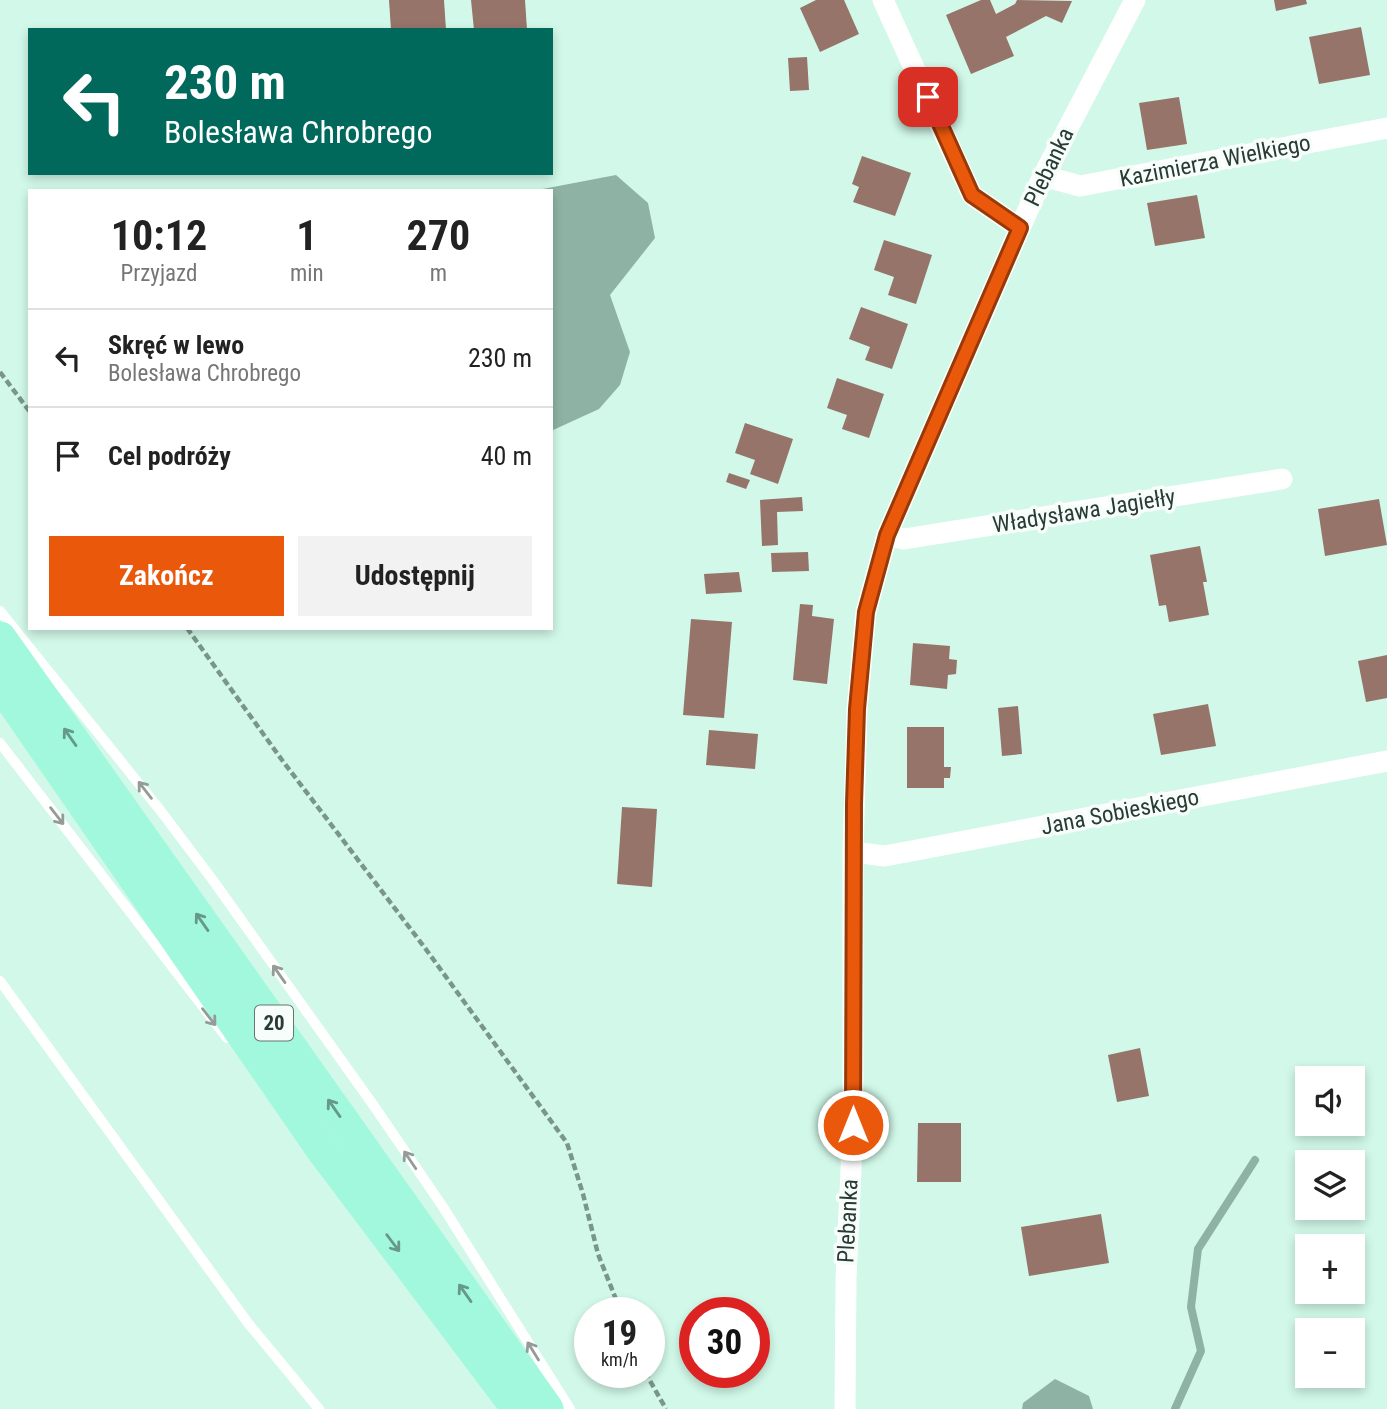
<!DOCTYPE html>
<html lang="pl">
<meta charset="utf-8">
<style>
body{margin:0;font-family:"Roboto Condensed",sans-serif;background:#f2f2f2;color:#222;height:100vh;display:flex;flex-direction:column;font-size:26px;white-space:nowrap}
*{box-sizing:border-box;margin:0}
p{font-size:23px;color:#767676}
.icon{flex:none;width:38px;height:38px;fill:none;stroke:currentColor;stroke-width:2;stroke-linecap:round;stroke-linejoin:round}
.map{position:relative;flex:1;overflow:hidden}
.drawer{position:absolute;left:28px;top:189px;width:525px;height:441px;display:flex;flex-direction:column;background:#fff;border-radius:0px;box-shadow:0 4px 10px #0003}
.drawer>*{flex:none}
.hud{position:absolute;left:28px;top:28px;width:525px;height:147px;border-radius:0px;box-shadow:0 4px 10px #0003;background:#00695c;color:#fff;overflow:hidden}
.buttons{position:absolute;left:1295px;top:1066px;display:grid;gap:14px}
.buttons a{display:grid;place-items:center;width:70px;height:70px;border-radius:0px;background:#fff;box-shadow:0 4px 10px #0003;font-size:35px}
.speed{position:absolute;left:574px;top:1297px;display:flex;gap:14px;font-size:35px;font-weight:700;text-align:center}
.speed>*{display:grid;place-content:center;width:91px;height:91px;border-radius:50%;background:#fff;box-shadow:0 4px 10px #0003;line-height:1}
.speed small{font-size:18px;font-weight:400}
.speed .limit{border:10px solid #d22;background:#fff;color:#111}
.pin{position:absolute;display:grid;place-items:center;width:60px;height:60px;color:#fff;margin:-30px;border-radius:14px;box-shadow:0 4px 10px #0006}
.me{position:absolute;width:77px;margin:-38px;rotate:0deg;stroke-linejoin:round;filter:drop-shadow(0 0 5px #0008)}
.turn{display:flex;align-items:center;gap:24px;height:147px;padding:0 21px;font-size:32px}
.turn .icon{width:91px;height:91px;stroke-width:2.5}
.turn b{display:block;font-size:49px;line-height:60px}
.eta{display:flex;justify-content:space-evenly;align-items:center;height:119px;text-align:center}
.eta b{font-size:42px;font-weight:700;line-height:49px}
.action{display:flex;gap:14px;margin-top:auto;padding:14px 21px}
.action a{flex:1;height:80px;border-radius:0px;background:#ea580c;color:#fff;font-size:28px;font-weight:700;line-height:80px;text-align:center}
.action a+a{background:#f2f2f2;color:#222}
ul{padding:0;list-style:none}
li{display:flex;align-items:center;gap:21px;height:98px;padding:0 21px;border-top:2px solid #e0e0e0}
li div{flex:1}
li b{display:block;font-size:26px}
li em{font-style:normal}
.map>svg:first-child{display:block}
.water{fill:#8eb3a4}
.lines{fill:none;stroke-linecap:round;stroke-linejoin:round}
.stream{stroke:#8eb3a4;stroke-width:8}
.building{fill:#96746a}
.path{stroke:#7a968b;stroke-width:4.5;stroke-dasharray:7 3.5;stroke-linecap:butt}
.service{stroke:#fff;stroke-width:10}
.minor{stroke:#fff;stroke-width:21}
.primary{stroke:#a2f8dc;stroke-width:33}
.oneway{stroke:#698}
.oneway2{stroke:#949c9a}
.route-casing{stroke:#983908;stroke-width:18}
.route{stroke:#ea580c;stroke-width:12}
.labels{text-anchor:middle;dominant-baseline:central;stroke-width:7;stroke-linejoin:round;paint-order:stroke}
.shield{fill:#f6fdfa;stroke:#67746f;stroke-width:2}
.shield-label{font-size:21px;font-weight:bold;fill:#2a3a34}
.street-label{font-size:23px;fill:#2a3a34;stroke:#f6fdfa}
</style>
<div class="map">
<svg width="1387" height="1409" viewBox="0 0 1387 1409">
<rect width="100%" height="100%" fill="#d1f8e8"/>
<g class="water">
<path d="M 616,175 L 648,203 L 655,238 L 610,295 L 630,352 L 620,385 L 599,409 L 551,431 L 551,191 L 532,191 Z"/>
<path d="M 1055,1379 L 1089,1396 L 1093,1409 L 1022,1409 L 1023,1403 Z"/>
</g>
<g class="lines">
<path class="stream" d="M 1175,1409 L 1201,1351 L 1191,1307 L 1198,1249 L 1255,1160"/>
</g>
<g class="building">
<path d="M 389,0 L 444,0 L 446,30 L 391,30 Z"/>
<path d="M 471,0 L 525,0 L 527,30 L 474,30 Z"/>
<path d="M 816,0 L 844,0 L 859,34 L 820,52 L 800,8 Z"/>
<path d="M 981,0 L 990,0 L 996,14 L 1015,4 L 1017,0 L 1072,1 L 1062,23 L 1046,16 L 1006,37 L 1014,56 L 971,74 L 946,15 Z"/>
<path d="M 1274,0 L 1306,0 L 1307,4 L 1276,11 Z"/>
<path d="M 1361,27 L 1370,75 L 1319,84 L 1309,37 Z"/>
<path d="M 807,57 L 809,90 L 790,91 L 788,58 Z"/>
<path d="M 1179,97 L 1187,144 L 1147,150 L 1139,103 Z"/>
<path d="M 862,156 L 911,173 L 895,216 L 853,202 L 859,187 L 852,184 Z"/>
<path d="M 1197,195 L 1205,238 L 1155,246 L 1147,203 Z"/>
<path d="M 884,240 L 932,255 L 916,304 L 888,295 L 894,277 L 874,270 Z"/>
<path d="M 861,307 L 908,324 L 892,369 L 865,360 L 870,347 L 849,339 Z"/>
<path d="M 837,378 L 884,394 L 869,438 L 842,429 L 847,415 L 827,408 Z"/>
<path d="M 745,423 L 793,439 L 778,484 L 750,474 L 755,460 L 735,453 Z"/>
<path d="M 729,473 L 750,480 L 746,489 L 726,482 Z"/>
<path d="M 802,497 L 803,511 L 777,512 L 778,545 L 762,546 L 760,500 Z"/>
<path d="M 1379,499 L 1387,545 L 1325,556 L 1318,509 Z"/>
<path d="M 1200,546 L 1207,582 L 1203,582 L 1209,615 L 1169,622 L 1166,605 L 1159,606 L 1150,555 Z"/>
<path d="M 808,552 L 809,571 L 772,572 L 771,553 Z"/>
<path d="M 739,572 L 742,592 L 706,594 L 704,574 Z"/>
<path d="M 800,604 L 813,605 L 812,616 L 834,619 L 827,684 L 793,680 Z"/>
<path d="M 691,619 L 732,622 L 724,718 L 683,715 Z"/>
<path d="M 913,643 L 950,646 L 949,659 L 957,660 L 956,674 L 948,675 L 947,689 L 910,685 Z"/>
<path d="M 1387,655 L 1387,698 L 1366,702 L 1358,661 Z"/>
<path d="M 1208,704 L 1216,746 L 1161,755 L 1153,714 Z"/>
<path d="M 1018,706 L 1022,754 L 1002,756 L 998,708 Z"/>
<path d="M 907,727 L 944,727 L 944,767 L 951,767 L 950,778 L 944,778 L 944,788 L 907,788 Z"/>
<path d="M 709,730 L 758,734 L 755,769 L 706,765 Z"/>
<path d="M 622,807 L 657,809 L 652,887 L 617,884 Z"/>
<path d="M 1140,1048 L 1149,1096 L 1117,1102 L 1108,1055 Z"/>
<path d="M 918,1123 L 961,1123 L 961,1182 L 917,1182 Z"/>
<path d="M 1101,1214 L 1109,1263 L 1029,1276 L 1021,1227 Z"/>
</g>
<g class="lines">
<g class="path">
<path d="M 0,372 L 30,412"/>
<path d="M 187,628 L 282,760 L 425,948 L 567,1143 L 583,1194 L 598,1254 L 621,1312"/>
<path d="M 645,1372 L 666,1409"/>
</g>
<g class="service">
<path d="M 0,611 L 160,810 L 212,879 L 374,1106 L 443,1207 L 570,1409"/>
<path d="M 0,743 L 227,1038"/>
<path d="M 0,981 L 248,1323 L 319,1409"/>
</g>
<g class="minor">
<path d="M 883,0 L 972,195 L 1020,228"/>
<path d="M 1043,176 L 1080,186 L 1387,128"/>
<path d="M 887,535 L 904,539 L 1282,479"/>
<path d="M 853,852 L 885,856 L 1387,761"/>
<path d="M 845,1409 L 846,1279 L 853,1125 L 853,852 L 857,709 L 866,612 L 887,535 L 1020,228 L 1043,176 L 1135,0"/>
</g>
<g class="primary">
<path d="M 0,638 L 547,1409"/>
<path d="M 0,683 L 322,1149 L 518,1409"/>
</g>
</g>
<defs><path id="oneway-shaft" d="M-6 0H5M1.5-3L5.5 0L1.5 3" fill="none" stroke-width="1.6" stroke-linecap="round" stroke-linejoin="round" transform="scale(1.75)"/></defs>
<g class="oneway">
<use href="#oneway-shaft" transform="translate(70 737) rotate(-125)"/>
<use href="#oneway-shaft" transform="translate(202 922) rotate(-125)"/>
<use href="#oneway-shaft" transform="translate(334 1108) rotate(-125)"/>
<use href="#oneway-shaft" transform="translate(393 1243) rotate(53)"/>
<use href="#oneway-shaft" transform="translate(465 1293) rotate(-125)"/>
</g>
<g class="oneway2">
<use href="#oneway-shaft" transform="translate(145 790) rotate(-128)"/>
<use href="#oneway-shaft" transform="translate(57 816) rotate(52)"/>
<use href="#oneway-shaft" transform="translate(279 974) rotate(-125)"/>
<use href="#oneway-shaft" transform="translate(209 1017) rotate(52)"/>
<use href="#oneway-shaft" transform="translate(410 1160) rotate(-124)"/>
<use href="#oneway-shaft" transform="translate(533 1351) rotate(-122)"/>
</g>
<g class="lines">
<g class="route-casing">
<path id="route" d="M 853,1125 L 854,804 L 857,709 L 866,612 L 887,535 L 1020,228 L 972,195 L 928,97"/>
</g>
<use href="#route" class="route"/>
</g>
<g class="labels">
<rect class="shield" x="255" y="1005.5" width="38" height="35" rx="5"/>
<g class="shield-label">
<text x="274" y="1023">20</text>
</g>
<g class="street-label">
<text transform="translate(1215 161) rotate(-11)">Kazimierza Wielkiego</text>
<text transform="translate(1049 167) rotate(-64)">Plebanka</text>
<text transform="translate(1084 511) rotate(-9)">Władysława Jagiełły</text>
<text transform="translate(1120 812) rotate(-11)">Jana Sobieskiego</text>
<text transform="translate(848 1221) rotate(-87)">Plebanka</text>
</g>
</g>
</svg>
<div class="buttons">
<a><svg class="icon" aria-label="sound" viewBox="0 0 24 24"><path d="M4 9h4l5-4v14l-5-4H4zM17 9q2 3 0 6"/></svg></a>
<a><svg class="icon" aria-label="layers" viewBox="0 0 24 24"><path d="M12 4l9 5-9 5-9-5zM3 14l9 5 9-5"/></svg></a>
<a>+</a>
<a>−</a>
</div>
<div class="speed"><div>19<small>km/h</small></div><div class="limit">30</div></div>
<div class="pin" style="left:928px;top:97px;background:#d93025"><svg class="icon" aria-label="arrive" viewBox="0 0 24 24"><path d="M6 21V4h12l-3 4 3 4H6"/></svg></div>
<svg class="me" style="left:853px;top:1125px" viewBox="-20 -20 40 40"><circle r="17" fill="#ea580c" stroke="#fff" stroke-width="3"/><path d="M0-11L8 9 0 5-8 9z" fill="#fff"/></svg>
<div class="hud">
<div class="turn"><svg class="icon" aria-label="left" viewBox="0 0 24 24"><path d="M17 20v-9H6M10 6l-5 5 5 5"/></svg><div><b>230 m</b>Bolesława Chrobrego</div></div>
</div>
<section class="drawer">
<div class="eta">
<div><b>10:12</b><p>Przyjazd</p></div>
<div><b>1</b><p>min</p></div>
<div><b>270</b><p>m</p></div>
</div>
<ul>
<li><svg class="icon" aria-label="left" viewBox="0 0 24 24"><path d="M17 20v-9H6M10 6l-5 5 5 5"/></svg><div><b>Skręć w lewo</b><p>Bolesława Chrobrego</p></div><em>230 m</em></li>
<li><svg class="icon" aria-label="arrive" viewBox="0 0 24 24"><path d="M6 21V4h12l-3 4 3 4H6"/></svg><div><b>Cel podróży</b></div><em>40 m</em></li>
</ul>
<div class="action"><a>Zakończ</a><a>Udostępnij</a></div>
</section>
</div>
